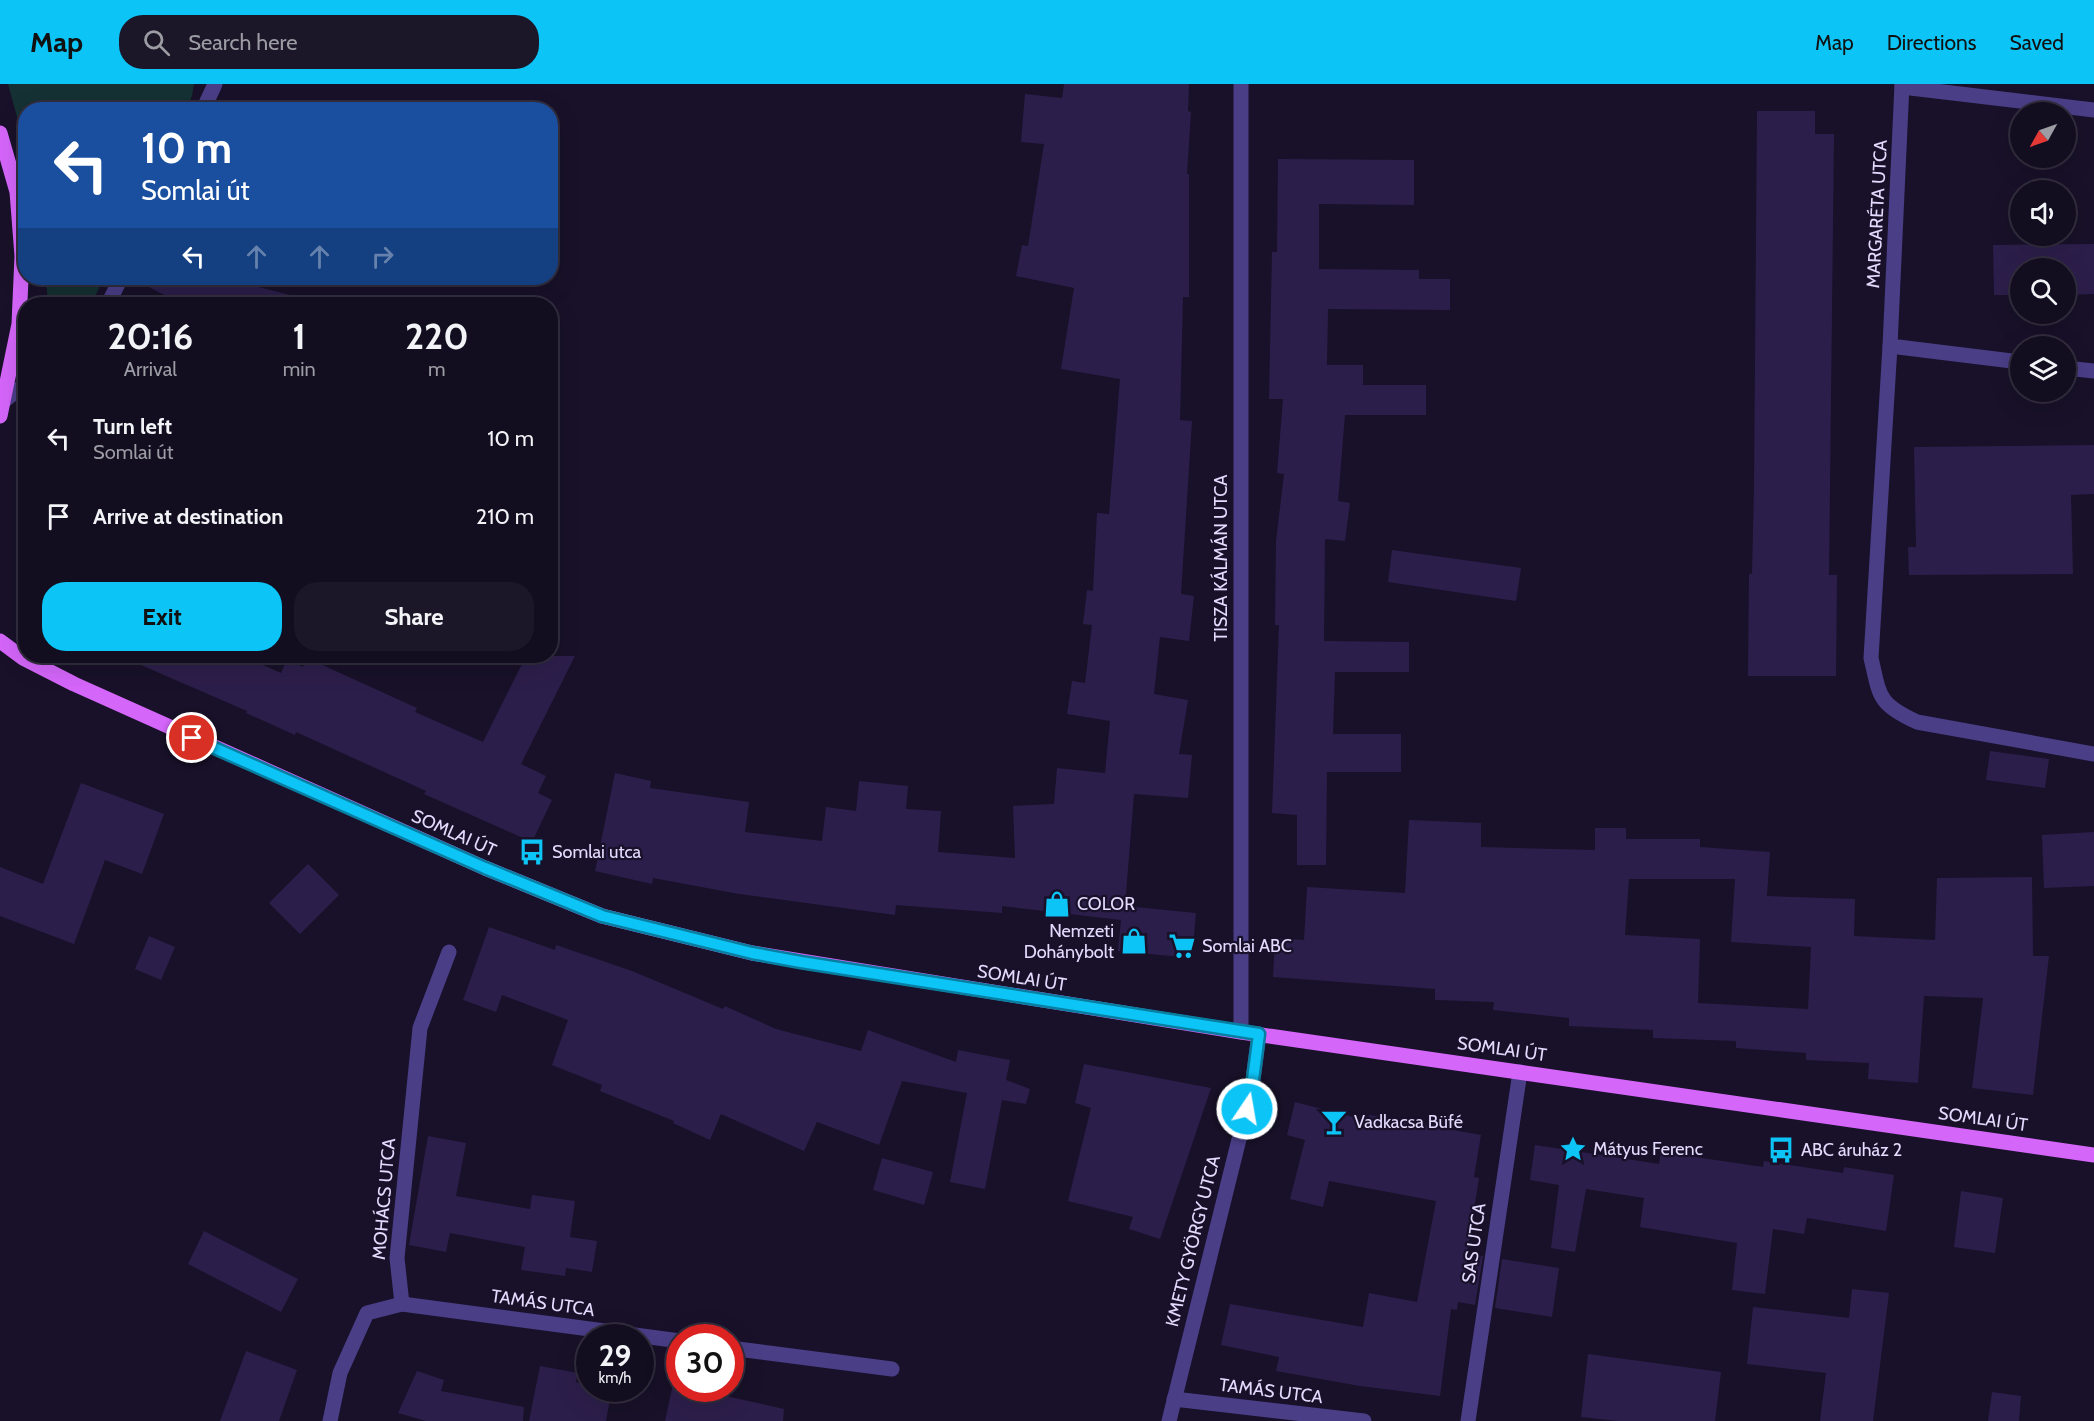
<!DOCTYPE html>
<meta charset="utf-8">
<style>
body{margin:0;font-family:Cabin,sans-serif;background:#1b1628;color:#f1f3f6;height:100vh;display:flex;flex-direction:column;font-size:22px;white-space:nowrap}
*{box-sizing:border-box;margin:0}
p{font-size:20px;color:#9c9ca4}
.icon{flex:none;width:33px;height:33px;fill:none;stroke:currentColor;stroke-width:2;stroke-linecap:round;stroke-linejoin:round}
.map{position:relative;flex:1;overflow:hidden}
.details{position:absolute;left:18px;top:213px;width:540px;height:366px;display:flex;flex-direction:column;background:#120d1f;border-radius:24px;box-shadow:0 6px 24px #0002,0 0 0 2px #312d3d}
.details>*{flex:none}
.banner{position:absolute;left:18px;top:18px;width:540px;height:183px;border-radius:24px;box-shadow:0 6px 24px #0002,0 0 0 2px #312d3d;background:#1a4fa0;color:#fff;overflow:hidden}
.needle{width:39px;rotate:230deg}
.controls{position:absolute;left:2010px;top:18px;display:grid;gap:12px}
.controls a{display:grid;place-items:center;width:66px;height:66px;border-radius:50%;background:#120d1f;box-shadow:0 6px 24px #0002,0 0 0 2px #312d3d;font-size:30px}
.speed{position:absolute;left:576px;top:1240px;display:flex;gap:12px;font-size:30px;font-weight:700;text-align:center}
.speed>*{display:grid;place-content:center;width:78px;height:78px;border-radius:50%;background:#120d1f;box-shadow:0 6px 24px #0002,0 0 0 2px #312d3d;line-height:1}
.speed small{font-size:15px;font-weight:400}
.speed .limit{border:9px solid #d22;background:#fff;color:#111}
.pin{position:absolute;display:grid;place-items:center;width:51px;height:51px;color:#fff;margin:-26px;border:3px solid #fff;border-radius:50%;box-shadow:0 2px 6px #0007}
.me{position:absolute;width:66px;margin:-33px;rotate:12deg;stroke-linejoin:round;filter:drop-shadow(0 0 4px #0008)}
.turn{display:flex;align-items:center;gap:21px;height:126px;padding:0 24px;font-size:27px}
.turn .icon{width:78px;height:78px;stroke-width:2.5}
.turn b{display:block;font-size:42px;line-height:51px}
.lanes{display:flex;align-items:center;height:57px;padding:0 24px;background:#0003;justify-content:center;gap:30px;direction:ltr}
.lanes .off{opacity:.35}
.eta{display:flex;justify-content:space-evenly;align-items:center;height:102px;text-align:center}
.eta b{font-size:36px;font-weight:700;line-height:42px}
.button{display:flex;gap:12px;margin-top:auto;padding:12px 24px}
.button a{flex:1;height:69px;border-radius:24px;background:#0dc4f7;color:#111;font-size:24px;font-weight:700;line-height:69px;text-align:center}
.button a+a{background:#1b1628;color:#f1f3f6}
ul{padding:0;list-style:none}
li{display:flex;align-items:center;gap:18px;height:78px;padding:0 24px}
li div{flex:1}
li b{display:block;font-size:22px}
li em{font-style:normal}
header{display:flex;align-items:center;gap:36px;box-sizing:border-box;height:84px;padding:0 30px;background:#0dc4f7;color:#111}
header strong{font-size:28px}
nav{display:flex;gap:33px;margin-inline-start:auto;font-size:21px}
.search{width:420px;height:54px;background:#1b1628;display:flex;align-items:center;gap:15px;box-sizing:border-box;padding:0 21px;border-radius:24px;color:#9c9ca4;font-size:22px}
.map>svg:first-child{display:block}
.green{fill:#153133}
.building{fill:#2c1e4a;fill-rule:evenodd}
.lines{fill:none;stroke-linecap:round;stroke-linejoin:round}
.service{stroke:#4a3e87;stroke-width:15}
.minor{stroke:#4a3e87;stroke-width:15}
.primary{stroke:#d466fa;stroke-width:15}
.route-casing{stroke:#087fa1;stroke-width:15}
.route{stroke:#0dc4f7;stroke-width:10}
.labels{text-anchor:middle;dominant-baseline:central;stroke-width:4.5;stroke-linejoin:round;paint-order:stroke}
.street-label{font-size:18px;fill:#e3dbfe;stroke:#181129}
.poi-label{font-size:18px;fill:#e3dbfe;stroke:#181129;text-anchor:start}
</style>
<header>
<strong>Map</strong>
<div class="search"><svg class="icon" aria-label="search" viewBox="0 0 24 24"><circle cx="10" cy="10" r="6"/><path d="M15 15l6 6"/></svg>Search here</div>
<nav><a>Map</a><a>Directions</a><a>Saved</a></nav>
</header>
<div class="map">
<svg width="2094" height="1337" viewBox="0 0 2094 1337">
<rect width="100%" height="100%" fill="#181129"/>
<g class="green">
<path d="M 8,0 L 194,0 L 192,12 L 186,25 L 26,26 L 25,62 Z"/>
<path d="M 46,194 L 104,194 L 91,220 L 48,220 Z"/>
</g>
<g class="building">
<path d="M 1064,0 L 1189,0 L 1188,27 L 1191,28 L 1187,90 L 1189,90 L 1189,213 L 1183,213 L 1180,336 L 1192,337 L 1181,510 L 1194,512 L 1189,557 L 1160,553 L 1154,610 L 1188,616 L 1179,670 L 1192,671 L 1188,714 L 1134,710 L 1125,822 L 1196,829 L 1192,874 L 1118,867 L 1121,836 L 1002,822 L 1002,829 L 896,821 L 895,831 L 739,810 L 653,794 L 652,800 L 595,787 L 615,689 L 651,697 L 650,704 L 749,718 L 745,748 L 822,757 L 826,723 L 856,727 L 859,697 L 908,702 L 906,725 L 941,727 L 938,768 L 1015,774 L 1013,722 L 1054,720 L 1057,684 L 1105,689 L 1110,637 L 1067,630 L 1072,597 L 1085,599 L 1092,541 L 1083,540 L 1087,506 L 1093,507 L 1097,429 L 1109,430 L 1120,295 L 1061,285 L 1074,204 L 1016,192 L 1022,161 L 1028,162 L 1044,60 L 1021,58 L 1025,10 L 1062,14 Z"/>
<path d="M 1757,27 L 1815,27 L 1815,50 L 1834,50 L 1829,491 L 1837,491 L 1836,592 L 1748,592 L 1749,490 L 1752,490 L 1754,402 Z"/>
<path d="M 1278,75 L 1414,76 L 1414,121 L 1319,120 L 1319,185 L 1419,186 L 1419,195 L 1450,195 L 1450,226 L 1328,225 L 1327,281 L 1363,281 L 1363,301 L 1426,301 L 1426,331 L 1345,331 L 1338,417 L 1350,419 L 1345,457 L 1325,455 L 1324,557 L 1409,558 L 1409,588 L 1335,588 L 1333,650 L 1401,650 L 1401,688 L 1327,688 L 1326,781 L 1297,781 L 1297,731 L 1272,729 L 1279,541 L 1275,541 L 1276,457 L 1284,390 L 1277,389 L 1283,315 L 1269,315 L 1272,168 L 1277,168 Z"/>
<path d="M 2094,160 L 2094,210 L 2066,211 L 2066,184 L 2020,184 L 2020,211 L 1994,211 L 1993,161 Z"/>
<path d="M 131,194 L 224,194 L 290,211 L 289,220 L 182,220 Z"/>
<path d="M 2094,361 L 2094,410 L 2071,411 L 2073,490 L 1909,491 L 1908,463 L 1916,463 L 1914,363 Z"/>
<path d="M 1392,466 L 1521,484 L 1516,517 L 1388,498 Z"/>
<path d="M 120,572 L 243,572 L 281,589 L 287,575 L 303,583 L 307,574 L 417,624 L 415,628 L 483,658 L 526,572 L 575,572 L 521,680 L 546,692 L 538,709 L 552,716 L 532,758 L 424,710 L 426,707 L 296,648 L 295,651 L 246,629 L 247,627 Z"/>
<path d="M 1990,667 L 2049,675 L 2045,704 L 1986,696 Z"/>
<path d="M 81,699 L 164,730 L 142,790 L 105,776 L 74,860 L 0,832 L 0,783 L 43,800 Z"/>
<path d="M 1409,736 L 1481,739 L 1481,763 L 1595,766 L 1595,744 L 1626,744 L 1626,755 L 1700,755 L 1700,763 L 1770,768 L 1767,812 L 1855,815 L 1854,852 L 1935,856 L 1937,794 L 2032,793 L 2033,872 L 2049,872 L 2033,1011 L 1972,1004 L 1983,914 L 1924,912 L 1918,999 L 1868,995 L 1869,979 L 1806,976 L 1806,969 L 1736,964 L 1736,957 L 1653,954 L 1653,946 L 1569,942 L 1569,934 L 1493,926 L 1494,918 L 1435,916 L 1435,905 L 1273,893 L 1275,854 L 1304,856 L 1307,803 L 1405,809 ZM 1629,795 L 1735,795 L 1731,858 L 1811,863 L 1808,925 L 1698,919 L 1700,855 L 1625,851 Z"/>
<path d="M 2094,748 L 2094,802 L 2044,804 L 2042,751 Z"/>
<path d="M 308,780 L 339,811 L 300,850 L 269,819 Z"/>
<path d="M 489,843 L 555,866 L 556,861 L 632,887 L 723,925 L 725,922 L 776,945 L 861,967 L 868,946 L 956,978 L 958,966 L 1010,976 L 1006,996 L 1030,1005 L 1026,1020 L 1002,1016 L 985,1105 L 950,1098 L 967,1009 L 902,997 L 879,1061 L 817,1038 L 804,1067 L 721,1030 L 710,1056 L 673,1039 L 674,1037 L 600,1007 L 602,1001 L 552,981 L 568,936 L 502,911 L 496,928 L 463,916 Z"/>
<path d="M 149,852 L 175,863 L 161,896 L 135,885 Z"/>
<path d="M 1084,980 L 1211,1004 L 1160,1155 L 1129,1145 L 1133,1133 L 1068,1117 L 1091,1024 L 1075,1019 Z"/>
<path d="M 1295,1018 L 1368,1037 L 1369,1031 L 1481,1051 L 1474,1093 L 1479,1094 L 1467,1170 L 1483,1172 L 1475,1221 L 1458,1218 L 1457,1226 L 1451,1225 L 1440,1312 L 1360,1302 L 1276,1287 L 1279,1273 L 1221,1261 L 1230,1220 L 1363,1243 L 1369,1209 L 1417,1218 L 1436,1117 L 1329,1097 L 1323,1123 L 1290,1115 L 1305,1056 L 1287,1051 Z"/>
<path d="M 428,1052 L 466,1059 L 456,1112 L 530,1125 L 532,1111 L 575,1117 L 570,1153 L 597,1157 L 592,1188 L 566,1184 L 565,1192 L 521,1186 L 525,1163 L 450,1149 L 446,1168 L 409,1161 Z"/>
<path d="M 1535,1061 L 1659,1080 L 1661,1068 L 1763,1083 L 1764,1077 L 1843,1089 L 1844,1083 L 1894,1091 L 1886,1147 L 1807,1134 L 1804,1150 L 1773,1145 L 1765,1210 L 1732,1206 L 1737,1159 L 1640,1143 L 1644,1114 L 1586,1105 L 1575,1168 L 1551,1164 L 1559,1101 L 1530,1096 Z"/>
<path d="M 882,1074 L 933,1088 L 924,1121 L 873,1106 Z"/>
<path d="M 1961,1107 L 2003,1114 L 1995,1169 L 1954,1163 Z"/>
<path d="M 204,1147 L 298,1195 L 281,1228 L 188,1180 Z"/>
<path d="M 1502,1175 L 1559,1184 L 1552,1233 L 1495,1224 Z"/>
<path d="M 1852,1205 L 1889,1209 L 1873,1337 L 1820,1337 L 1826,1289 L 1747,1280 L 1753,1223 L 1849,1234 Z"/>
<path d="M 246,1267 L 297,1286 L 279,1337 L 220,1337 Z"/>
<path d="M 1588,1270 L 1721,1288 L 1715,1337 L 1618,1337 L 1581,1333 Z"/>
<path d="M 540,1282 L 578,1289 L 576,1298 L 590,1301 L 590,1305 L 612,1305 L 606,1337 L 529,1337 Z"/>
<path d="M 417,1287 L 444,1296 L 441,1307 L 524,1323 L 523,1337 L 426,1337 L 398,1329 Z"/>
<path d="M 673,1300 L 680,1302 L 680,1305 L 695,1305 L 784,1325 L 783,1337 L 665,1337 Z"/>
<path d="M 1992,1308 L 2021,1312 L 2019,1337 L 1988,1337 Z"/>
</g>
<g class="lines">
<g class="service">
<path d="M 1902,3 L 2094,26"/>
<path d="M 1890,262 L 1871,574 C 1880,613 1878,620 1917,638 L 2094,670"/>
</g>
<g class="minor">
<path d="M 1241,0 L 1241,948"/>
<path d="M 1902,0 L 1890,262 L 2020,278"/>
<path d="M 203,26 L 215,0"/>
<path d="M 108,220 L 121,194"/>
<path d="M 2066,284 L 2094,287"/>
<path d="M 4,317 L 26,299"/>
<path d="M 402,1220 L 397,1174 L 420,944 L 449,868"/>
<path d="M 730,1264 L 892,1285"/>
<path d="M 1174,1315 L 1364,1337"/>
<path d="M 330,1337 L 340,1289 L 367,1229 L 402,1220 L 680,1257"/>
<path d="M 1169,1337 L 1252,1003 L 1259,950"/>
<path d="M 1468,1337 L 1520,988"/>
</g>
<g class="primary">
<path d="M 0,49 L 17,108 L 22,172 L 19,240 L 0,332"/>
<path d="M 0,557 L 23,574 L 74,600 L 485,784 L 602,832 L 752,869 L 1241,948 L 2094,1071"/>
</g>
</g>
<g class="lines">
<g class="route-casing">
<path id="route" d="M 192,654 L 485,784 L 602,832 L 752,869 L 801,878 L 1259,950 L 1252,1003 L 1247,1025"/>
</g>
<use href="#route" class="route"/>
</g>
<defs>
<g id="bus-bare" transform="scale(2.07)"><path d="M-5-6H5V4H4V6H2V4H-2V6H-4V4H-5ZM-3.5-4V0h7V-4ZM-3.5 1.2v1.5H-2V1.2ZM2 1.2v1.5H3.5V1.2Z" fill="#0dc4f7" stroke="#181129" stroke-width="2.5" paint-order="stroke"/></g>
<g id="shop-bare" transform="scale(2.07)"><path d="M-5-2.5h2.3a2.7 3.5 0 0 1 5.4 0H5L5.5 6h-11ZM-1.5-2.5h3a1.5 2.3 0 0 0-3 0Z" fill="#0dc4f7" stroke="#181129" stroke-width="2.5" paint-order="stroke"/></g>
<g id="supermarket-bare" transform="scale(2.07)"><path d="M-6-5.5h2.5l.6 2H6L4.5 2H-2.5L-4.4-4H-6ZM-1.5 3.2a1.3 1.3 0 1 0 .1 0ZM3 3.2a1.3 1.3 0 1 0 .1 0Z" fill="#0dc4f7" stroke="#181129" stroke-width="2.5" paint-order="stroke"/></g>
<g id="bar-bare" transform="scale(2.07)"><path d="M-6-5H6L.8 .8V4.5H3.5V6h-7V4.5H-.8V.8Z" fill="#0dc4f7" stroke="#181129" stroke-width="2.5" paint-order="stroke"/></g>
<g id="sight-bare" transform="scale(2.07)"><path d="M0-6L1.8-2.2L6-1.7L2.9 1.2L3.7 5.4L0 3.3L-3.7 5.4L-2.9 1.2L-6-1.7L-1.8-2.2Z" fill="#0dc4f7" stroke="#181129" stroke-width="2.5" paint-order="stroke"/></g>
</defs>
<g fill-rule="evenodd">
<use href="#bus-bare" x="532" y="768"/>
<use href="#shop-bare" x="1057" y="820"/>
<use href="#shop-bare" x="1134" y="857"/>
<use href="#supermarket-bare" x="1182" y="862"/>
<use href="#bar-bare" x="1334" y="1038"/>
<use href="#sight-bare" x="1573" y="1065"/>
<use href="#bus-bare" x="1781" y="1066"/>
</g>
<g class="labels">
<g class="street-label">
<text transform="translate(1877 130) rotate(-87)">MARGARÉTA UTCA</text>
<text transform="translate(1221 474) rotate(-90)">TISZA KÁLMÁN UTCA</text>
<text transform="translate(454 749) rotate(24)">SOMLAI ÚT</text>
<text transform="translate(1022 894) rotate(9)">SOMLAI ÚT</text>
<text transform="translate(1502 965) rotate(8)">SOMLAI ÚT</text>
<text transform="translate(1983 1035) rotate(8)">SOMLAI ÚT</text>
<text transform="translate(384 1115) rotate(-85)">MOHÁCS UTCA</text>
<text transform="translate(1193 1157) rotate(-76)">KMETY GYÖRGY UTCA</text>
<text transform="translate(1474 1159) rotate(-82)">SAS UTCA</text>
<text transform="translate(543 1219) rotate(8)">TAMÁS UTCA</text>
<text transform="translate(1271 1307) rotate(7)">TAMÁS UTCA</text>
</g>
<g class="poi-label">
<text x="552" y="768">Somlai utca</text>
<text x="1077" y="820">COLOR</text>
<text x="1114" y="847" text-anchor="end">Nemzeti<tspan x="1114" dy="21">Dohánybolt</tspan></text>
<text x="1202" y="862">Somlai ABC</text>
<text x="1354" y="1038">Vadkacsa Büfé</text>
<text x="1593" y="1065">Mátyus Ferenc</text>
<text x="1801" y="1066">ABC áruház 2</text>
</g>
</g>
</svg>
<div class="controls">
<a><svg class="needle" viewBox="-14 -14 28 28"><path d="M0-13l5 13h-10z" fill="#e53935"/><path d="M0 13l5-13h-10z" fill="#9c9ca4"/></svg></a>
<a><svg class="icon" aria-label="sound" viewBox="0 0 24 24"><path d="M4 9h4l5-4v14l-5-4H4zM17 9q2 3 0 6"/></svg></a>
<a><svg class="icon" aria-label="search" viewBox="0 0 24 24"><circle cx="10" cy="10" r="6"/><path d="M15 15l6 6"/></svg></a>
<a><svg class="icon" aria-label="layers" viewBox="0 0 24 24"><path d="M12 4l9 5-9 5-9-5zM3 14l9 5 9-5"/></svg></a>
</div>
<div class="speed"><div>29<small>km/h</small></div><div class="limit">30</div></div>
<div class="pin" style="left:192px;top:654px;background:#d93025"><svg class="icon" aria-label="arrive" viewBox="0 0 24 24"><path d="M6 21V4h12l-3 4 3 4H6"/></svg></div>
<svg class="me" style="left:1247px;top:1025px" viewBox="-20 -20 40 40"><circle r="17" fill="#0dc4f7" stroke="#fff" stroke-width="3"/><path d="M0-11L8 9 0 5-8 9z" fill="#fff"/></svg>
<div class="banner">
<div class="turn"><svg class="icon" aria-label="left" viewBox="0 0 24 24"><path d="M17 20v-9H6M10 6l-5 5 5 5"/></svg><div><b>10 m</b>Somlai út</div></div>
<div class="lanes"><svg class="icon" aria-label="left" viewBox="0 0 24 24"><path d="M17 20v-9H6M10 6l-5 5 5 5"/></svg><svg class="icon off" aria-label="ahead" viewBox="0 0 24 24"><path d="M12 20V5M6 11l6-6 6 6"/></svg><svg class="icon off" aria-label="ahead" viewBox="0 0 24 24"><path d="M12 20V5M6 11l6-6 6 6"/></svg><svg class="icon off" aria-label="right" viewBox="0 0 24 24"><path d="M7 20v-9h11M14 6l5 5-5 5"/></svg></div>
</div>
<section class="details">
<div class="eta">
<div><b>20:16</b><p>Arrival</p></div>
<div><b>1</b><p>min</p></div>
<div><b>220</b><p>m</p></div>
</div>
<ul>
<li><svg class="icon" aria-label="left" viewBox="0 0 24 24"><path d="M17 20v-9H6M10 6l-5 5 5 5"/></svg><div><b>Turn left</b><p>Somlai út</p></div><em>10 m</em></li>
<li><svg class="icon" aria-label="arrive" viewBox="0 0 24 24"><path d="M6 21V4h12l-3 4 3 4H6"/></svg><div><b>Arrive at destination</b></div><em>210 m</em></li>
</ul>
<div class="button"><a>Exit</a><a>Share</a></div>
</section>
</div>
